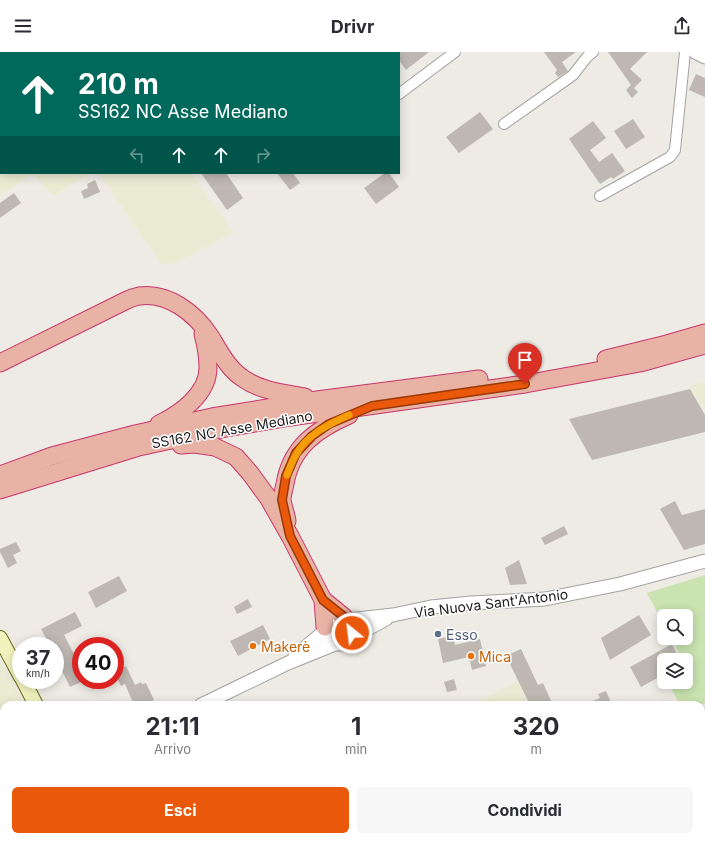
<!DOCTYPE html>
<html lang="it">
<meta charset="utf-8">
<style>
body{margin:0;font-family:Inter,sans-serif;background:#f7f7f7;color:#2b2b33;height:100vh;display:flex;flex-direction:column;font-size:15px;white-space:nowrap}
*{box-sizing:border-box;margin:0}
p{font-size:13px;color:#7c7c81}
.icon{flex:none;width:22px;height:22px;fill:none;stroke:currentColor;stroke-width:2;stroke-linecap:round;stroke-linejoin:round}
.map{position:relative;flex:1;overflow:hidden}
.panel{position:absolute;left:0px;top:649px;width:705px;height:140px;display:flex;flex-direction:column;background:#fff;border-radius:12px 12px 0 0;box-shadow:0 2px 10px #0003}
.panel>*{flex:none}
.banner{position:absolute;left:0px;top:0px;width:400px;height:122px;box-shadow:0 2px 10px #0003;background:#00695c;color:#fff;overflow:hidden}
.fabs{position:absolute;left:657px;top:557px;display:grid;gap:8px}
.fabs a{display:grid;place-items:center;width:36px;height:36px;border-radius:6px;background:#fff;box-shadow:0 2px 10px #0003;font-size:20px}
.speed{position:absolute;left:12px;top:585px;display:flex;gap:8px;font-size:20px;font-weight:700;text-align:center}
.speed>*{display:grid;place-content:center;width:52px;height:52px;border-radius:50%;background:#fff;box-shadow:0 2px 10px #0003;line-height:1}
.speed small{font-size:10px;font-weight:400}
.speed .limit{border:6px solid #d22;background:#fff;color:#111}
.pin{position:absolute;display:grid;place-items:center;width:34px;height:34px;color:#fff;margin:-41px -17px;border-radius:50% 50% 50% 0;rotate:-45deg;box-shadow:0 0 4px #0007}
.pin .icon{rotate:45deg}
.me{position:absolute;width:44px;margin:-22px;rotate:331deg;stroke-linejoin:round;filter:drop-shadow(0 0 3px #0008)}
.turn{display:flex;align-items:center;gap:14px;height:84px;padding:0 12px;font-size:18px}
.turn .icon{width:52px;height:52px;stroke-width:2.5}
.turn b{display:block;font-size:28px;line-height:34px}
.lanes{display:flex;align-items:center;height:38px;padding:0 12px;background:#0003;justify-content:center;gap:20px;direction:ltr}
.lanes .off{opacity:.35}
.eta{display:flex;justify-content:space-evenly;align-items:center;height:68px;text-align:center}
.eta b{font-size:24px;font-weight:700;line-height:28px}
.primary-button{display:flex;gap:8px;margin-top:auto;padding:8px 12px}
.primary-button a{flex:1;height:46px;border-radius:6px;background:#ea580c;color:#fff;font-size:16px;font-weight:700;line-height:46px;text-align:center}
.primary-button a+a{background:#f7f7f7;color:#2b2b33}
header{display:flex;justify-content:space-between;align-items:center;height:52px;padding:0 12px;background:#fff;font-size:18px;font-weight:700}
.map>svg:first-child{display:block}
.farmland{fill:#eaebd2}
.grass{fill:#cae3b0}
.pitch{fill:#8bd6b7}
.building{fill:#beb7b2}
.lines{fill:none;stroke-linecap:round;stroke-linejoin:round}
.minor-casing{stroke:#a2a2a2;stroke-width:12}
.tertiary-casing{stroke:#a2a2a2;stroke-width:15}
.secondary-casing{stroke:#636b10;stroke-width:16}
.trunk-casing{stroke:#c9356b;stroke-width:19}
.minor{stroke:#fff;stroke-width:10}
.tertiary{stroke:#fff;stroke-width:13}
.secondary{stroke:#f1f3be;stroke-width:14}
.trunk{stroke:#e8b2a4;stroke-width:17}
.route-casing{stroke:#983908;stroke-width:10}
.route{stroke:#ea580c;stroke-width:7}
.slow{stroke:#f59e0b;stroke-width:7}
.service-dot{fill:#5c6f8a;stroke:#fff;stroke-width:1.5}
.food-dot{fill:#e8710a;stroke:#fff;stroke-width:1.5}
.labels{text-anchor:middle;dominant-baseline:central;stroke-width:3;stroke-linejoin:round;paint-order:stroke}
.street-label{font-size:14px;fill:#1e1e1e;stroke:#fff}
.service-label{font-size:14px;fill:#4e5e75;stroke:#fff;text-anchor:start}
.food-label{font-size:14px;fill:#c56008;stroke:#fff;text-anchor:start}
</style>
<header><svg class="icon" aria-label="menu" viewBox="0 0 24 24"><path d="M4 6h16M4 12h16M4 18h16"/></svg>Drivr<svg class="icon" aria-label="share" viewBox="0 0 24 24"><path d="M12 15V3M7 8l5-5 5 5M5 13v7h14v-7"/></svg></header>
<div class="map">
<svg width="705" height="789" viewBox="0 0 705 789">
<rect width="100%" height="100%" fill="#eeebe5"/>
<g class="farmland">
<path d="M 0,0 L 16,1 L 1,1 L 1,121 L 90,121 L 54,143 L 49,140 L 34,122 L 0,144 Z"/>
<path d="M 99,121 L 191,121 L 233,180 L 179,209 L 167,213 L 161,212 Z"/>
<path d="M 705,329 L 705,360 L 690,334 Z"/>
<path d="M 0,610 L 1,610 L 25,653 L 4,653 L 4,785 L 10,785 L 11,789 L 0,789 Z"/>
<path d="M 518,629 L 528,653 L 472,653 Z"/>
<path d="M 421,785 L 660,785 L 662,789 L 422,789 Z"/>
</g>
<path class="grass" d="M 705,523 L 705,651 L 700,653 L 680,653 L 668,630 L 686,630 L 686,608 L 680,608 L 682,607 L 671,586 L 686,586 L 686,564 L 664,564 L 664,573 L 647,541 Z"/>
<rect class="pitch" x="293" y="785" width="29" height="4"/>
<g class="building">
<path d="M 399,0 L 429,0 L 406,18 L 399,8 Z"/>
<path d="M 544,0 L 576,0 L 562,10 L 568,19 L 558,25 L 555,21 L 557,18 Z"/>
<path d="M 608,0 L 647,0 L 630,17 L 642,28 L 634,36 L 638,40 L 632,46 L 626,38 L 631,33 Z"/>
<path d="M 696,22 L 705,26 L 705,45 L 689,38 Z"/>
<path d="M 480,60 L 493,77 L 459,101 L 446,85 Z"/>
<path d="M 633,67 L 645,85 L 626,97 L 614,79 Z"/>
<path d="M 593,69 L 606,86 L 590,98 L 599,110 L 612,101 L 625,119 L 613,127 L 611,125 L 600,132 L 569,87 Z"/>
<path d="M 201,121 L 226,121 L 243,146 L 227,158 Z"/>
<path d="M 277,121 L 293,121 L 300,131 L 290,138 Z"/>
<path d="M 385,121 L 389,121 L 399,135 L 376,152 L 364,136 Z"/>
<path d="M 95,128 L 100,140 L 84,147 L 81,139 L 88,136 L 87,132 Z"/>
<path d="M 14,141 L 21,151 L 0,166 L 0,151 Z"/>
<path d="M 690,337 L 705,363 L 705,380 L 592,408 L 569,367 Z"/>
<path d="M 675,449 L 682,463 L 705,457 L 705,492 L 684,498 L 660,457 Z"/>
<path d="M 564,474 L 568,482 L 545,493 L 541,486 Z"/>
<path d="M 16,490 L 21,499 L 13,503 L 17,511 L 8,516 L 0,500 L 0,497 Z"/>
<path d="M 519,508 L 527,532 L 510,533 L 505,516 Z"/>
<path d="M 119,524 L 127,539 L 96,556 L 88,540 Z"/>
<path d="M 248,547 L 252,555 L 237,562 L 234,555 Z"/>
<path d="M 75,560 L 82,574 L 64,583 L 74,602 L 81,599 L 81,613 L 78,615 L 81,620 L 81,630 L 70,635 L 55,605 L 55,594 L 50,594 L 41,577 Z"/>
<path d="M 639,563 L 651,583 L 610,608 L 601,586 Z"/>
<path d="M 263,573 L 270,587 L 238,604 L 230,589 Z"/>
<path d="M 453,584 L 455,593 L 480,587 L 486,614 L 472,618 L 469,605 L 443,611 L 438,587 Z"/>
<path d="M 672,592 L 680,608 L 664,608 L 664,615 L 660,617 L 663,623 L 641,635 L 630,615 Z"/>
<path d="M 521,597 L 538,633 L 543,631 L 553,653 L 530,653 L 506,604 Z"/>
<path d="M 126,614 L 135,633 L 141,630 L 142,632 L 146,631 L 154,648 L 142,653 L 134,653 L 125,632 L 121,634 L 115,622 L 115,620 Z"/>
<path d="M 454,627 L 457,638 L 447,640 L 444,630 Z"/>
<path d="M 606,639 L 612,653 L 583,653 L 600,646 L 598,642 Z"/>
</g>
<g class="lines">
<g class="minor-casing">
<g id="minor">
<path d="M 115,1 L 116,0"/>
<path d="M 399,42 L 455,0"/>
<path d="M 504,72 L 573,23 L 587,5 L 593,0"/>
<path d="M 600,144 L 670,105 L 675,98 L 685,0"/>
<path d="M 329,785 L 329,789"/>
<path d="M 415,785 L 416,789"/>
<path d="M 701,786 L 703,789"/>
<path d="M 176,789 L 184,785"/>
</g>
</g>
<g class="tertiary-casing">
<g id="tertiary">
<path d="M 695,0 L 705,5"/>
<circle cx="339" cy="578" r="14"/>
<path d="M 348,568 L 393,563 L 431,555 L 471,551 L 545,547 L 620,532 L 705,509"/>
<path d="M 351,586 L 386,567"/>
<path d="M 295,604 L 325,579"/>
<path d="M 201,653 L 288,611 L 335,592"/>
</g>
</g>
<g class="secondary-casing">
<g id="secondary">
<path d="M 0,586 L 21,625"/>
<path d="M 23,628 L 36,653"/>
<path d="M 108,785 L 110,789"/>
</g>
</g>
<g class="trunk-casing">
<g id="trunk">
<path d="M 606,307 L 667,292 L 705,281"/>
<path d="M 0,311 L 125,249 C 129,247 134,245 139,244 C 168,240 195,261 210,284 C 220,300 228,317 244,327 C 261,339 284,341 305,345"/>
<path d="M 159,372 C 180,362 208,342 208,316 C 208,304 206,293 203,282"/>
<path d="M 181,393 L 195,392 L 215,395 L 236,405 L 250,421 L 269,447 L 290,484 L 323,548 L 325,575"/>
<path d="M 0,423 L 52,404 L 135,382 L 212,365 L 317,348 L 479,327"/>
<path d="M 0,438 L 139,395 L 226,376 L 290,365 L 525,332 L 640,311 L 705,293"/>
<path d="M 287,469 C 286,462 283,455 282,448 C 282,443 284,437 285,432 C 291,395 317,377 349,363"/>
<path d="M 323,548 L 344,565"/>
</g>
</g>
<use href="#minor" class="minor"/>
<use href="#tertiary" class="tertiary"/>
<use href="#secondary" class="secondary"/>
<use href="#trunk" class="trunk"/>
</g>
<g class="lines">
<g class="route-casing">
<path id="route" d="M 352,581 L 351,572 L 348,568 L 323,548 L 290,484 L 282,448 L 286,424 L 296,401 L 312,384 L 329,372 L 372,354 L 525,332"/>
</g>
<use href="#route" class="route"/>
<path class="slow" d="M 287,423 C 290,416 292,409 296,403 C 306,383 329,372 349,363"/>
</g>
<circle class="service-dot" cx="438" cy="582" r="4"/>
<g class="food-dot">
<circle cx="253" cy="594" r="4"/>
<circle cx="471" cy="604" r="4"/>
</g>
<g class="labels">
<g class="street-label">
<text transform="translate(232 377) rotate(-10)">SS162 NC Asse Mediano</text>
<text transform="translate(491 551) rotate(-7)">Via Nuova Sant'Antonio</text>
</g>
<g class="service-label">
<text x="446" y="582">Esso</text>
</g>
<g class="food-label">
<text x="261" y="594">Makerè</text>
<text x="479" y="604">Mica</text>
</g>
</g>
</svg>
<div class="fabs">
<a><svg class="icon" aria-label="search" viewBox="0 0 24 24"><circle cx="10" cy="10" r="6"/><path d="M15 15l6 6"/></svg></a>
<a><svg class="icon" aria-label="layers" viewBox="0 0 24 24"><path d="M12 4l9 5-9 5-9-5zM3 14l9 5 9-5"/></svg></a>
</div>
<div class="speed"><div>37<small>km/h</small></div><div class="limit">40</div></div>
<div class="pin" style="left:525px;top:332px;background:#d93025"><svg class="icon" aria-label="arrive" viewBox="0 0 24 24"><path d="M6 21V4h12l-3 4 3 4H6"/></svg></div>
<svg class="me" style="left:352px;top:581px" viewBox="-20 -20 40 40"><circle r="17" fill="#ea580c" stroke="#fff" stroke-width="3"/><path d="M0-11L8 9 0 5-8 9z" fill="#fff"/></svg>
<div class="banner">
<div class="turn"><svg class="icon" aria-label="ahead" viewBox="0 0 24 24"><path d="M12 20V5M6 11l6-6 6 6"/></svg><div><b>210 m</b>SS162 NC Asse Mediano</div></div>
<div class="lanes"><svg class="icon off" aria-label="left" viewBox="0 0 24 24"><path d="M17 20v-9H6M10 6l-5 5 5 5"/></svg><svg class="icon" aria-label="ahead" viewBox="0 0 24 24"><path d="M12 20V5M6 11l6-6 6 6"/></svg><svg class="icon" aria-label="ahead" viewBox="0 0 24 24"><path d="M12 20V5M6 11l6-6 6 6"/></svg><svg class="icon off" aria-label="right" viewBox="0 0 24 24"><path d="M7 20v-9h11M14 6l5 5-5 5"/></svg></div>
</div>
<section class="panel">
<div class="eta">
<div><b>21:11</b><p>Arrivo</p></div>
<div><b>1</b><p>min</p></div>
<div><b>320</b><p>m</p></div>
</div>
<div class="primary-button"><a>Esci</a><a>Condividi</a></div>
</section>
</div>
